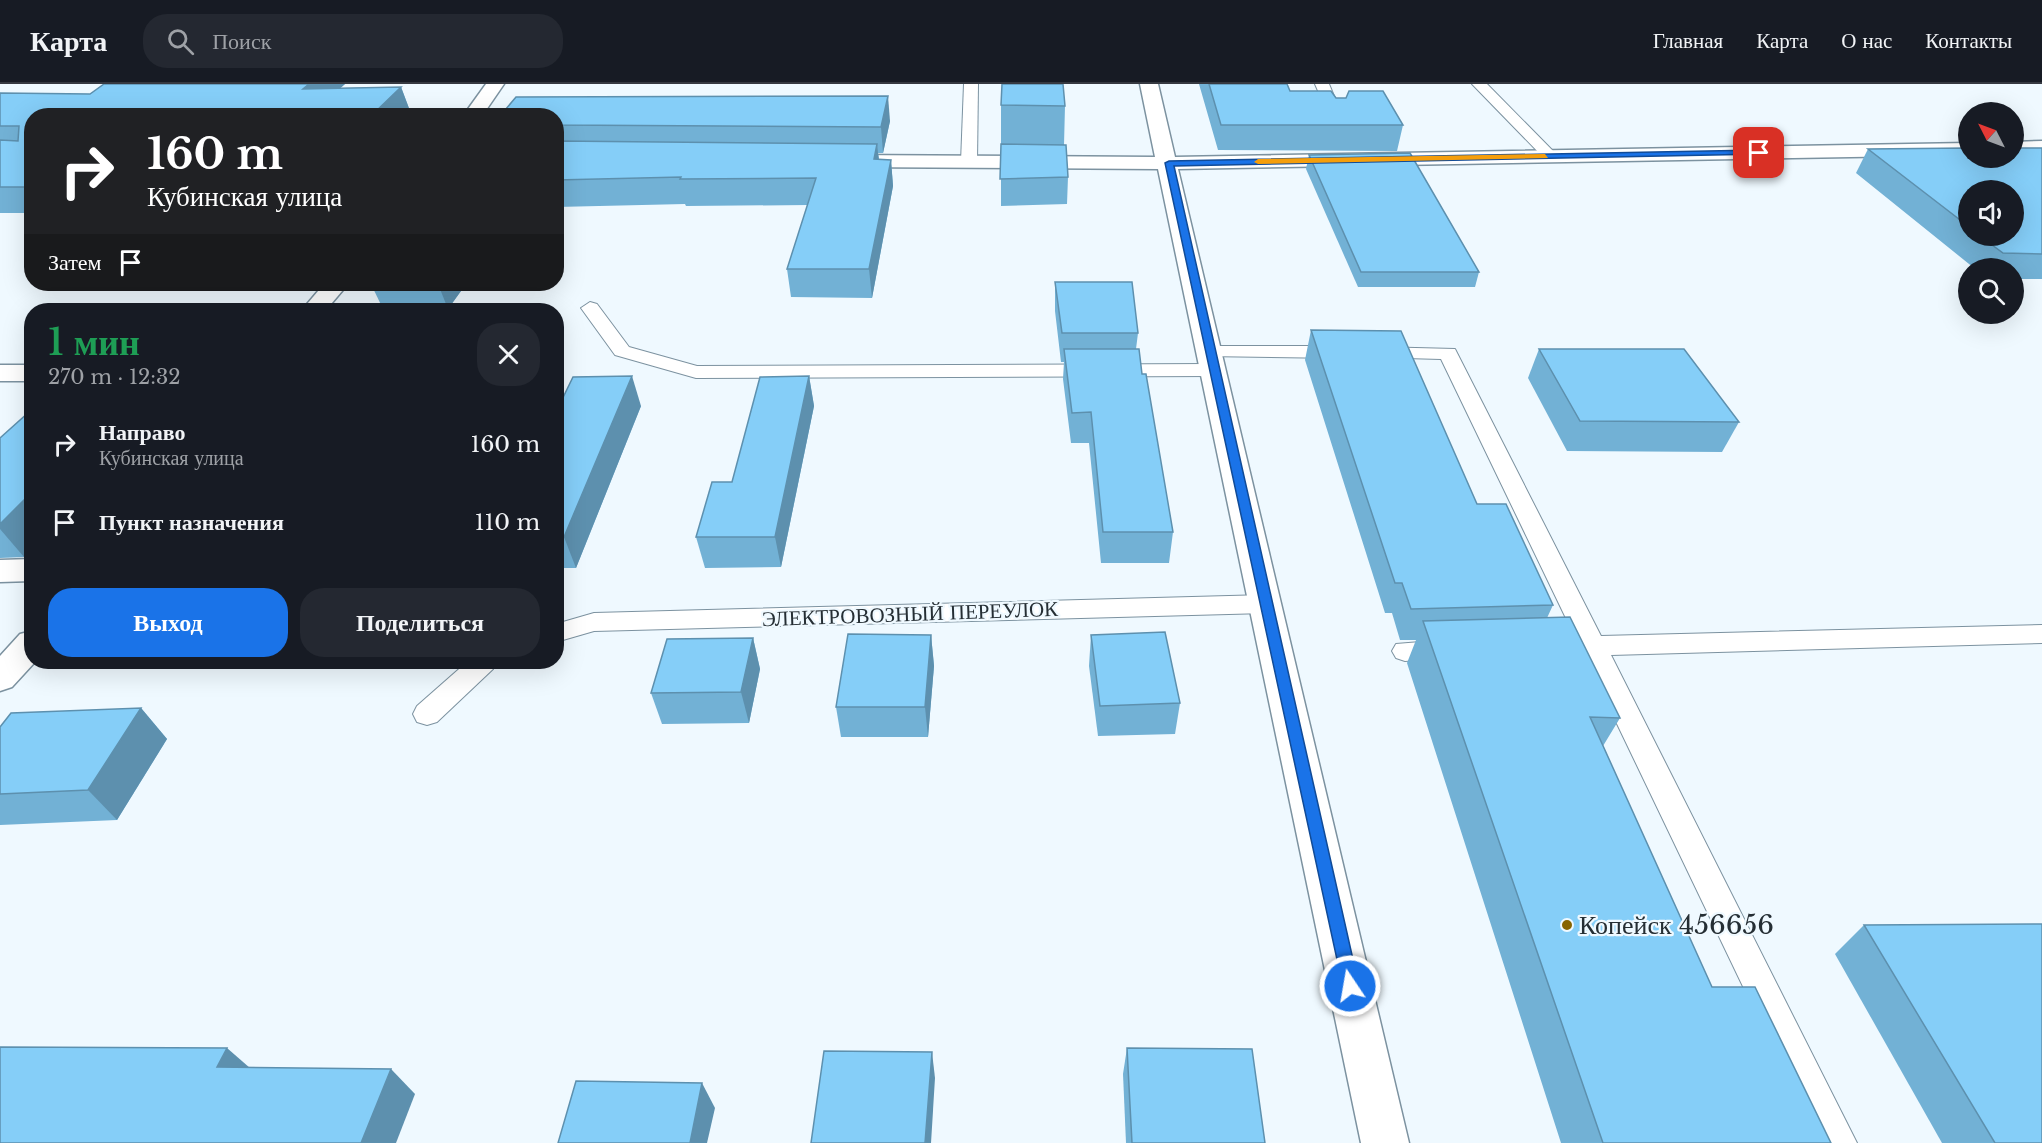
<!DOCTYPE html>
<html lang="ru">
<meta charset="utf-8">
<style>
body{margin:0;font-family:"Libre Baskerville",serif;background:#242831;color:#f1f3f6;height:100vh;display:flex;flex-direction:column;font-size:22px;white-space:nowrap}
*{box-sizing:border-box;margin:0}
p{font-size:20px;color:#9ea1a6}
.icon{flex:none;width:33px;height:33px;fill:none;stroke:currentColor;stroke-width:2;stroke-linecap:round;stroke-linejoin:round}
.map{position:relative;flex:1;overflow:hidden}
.side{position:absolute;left:24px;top:219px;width:540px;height:366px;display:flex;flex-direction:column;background:#171b24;border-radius:24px;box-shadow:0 6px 24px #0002}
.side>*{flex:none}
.top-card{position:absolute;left:24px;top:24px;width:540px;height:183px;border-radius:24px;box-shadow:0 6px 24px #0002;background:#202124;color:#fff;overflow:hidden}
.needle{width:39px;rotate:312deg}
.controls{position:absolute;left:1958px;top:18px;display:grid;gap:12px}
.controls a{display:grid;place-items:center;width:66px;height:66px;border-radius:50%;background:#171b24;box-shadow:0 6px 24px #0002;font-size:30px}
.pin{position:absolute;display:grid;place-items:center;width:51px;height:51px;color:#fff;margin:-26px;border-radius:12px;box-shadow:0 3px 9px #0006}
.me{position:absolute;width:66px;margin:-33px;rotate:348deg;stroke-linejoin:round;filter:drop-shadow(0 0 4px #0008)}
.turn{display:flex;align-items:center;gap:21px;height:126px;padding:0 24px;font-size:27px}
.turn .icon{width:78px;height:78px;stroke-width:2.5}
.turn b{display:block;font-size:42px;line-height:51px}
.then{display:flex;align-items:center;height:57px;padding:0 24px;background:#0003;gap:12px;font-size:22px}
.round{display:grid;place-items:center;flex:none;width:63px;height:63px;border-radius:24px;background:#242831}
.head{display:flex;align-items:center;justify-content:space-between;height:102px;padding:0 24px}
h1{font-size:36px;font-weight:600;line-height:45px;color:#1e9e55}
.action{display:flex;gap:12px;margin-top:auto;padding:12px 24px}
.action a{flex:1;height:69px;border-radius:24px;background:#1a73e8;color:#fff;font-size:24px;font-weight:600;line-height:69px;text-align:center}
.action a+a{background:#242831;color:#f1f3f6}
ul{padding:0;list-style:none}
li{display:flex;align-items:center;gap:18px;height:78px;padding:0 24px}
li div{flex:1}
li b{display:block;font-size:22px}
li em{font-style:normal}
header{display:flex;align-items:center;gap:36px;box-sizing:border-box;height:84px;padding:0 30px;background:#171b24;border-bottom:2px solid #363941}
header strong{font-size:28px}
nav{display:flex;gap:33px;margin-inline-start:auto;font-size:21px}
.search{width:420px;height:54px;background:#242831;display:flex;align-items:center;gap:15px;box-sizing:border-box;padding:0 21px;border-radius:24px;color:#9ea1a6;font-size:22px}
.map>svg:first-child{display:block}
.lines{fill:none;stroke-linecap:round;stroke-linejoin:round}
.service-casing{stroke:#7c92a0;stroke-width:2}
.minor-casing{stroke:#7c92a0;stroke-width:3}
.service{fill:#fff;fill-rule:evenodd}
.minor{fill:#fff;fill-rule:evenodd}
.wall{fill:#72b1d5;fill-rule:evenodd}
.shaded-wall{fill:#5d90ae}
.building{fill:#85cef8;stroke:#5d90ae;stroke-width:1.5}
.route{fill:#1a73e8;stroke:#114b97;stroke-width:1.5}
.slow{fill:#f59e0b}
.poi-dot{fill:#866400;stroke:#eff9ff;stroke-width:2}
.labels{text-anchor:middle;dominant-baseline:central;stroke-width:4.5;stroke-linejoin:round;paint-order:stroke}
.street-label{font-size:21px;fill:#252e34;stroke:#eff9ff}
.near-poi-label{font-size:26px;fill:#252e34;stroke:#eff9ff;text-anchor:start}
</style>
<header>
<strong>Карта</strong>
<div class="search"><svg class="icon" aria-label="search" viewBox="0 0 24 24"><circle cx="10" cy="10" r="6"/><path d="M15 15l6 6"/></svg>Поиск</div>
<nav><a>Главная</a><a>Карта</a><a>О нас</a><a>Контакты</a></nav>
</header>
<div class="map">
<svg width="2042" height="1059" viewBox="0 0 2042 1059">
<rect width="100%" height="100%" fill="#eff9ff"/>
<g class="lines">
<g class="service-casing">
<g id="service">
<path d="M 964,0 L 978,0 L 977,78 L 969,83 L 961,78 Z"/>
<path d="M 1315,0 L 1329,0 L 1343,34 L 1341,37 L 1331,37 Z"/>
<path d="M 1472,0 L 1487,0 L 1555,69 L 1558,72 L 1555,75 L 1545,75 Z"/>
<path d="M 590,218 L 597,220 L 629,263 L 697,282 L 1214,280 L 1221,282 L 1224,286 L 1221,290 L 1214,292 L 696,294 L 615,271 L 581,224 Z"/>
<path d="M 1211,262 L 1339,262 L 1349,268 L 1339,274 L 1204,272 L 1201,268 Z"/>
<path d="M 1376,263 L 1455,265 L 1601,552 L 2042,541 L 2042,559 L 1611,571 L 1857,1059 L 1818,1059 L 1584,571 L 1568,569 L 1564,562 L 1568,555 L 1575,553 L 1441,275 L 1369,273 L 1366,269 Z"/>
<path d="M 1266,511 L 1275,514 L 1279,520 L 1275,526 L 1266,529 L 594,547 L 556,558 L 556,540 L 594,529 Z"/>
<path d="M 1445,556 L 1454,559 L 1458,566 L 1454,573 L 1405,577 L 1396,574 L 1392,567 L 1396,560 Z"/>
<path d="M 467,578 L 497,578 L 493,585 L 437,638 L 427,641 L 417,638 L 413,630 L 417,622 Z"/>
</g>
</g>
<g class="minor-casing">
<g id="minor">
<path d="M 486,0 L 504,0 L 482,32 L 463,32 Z"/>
<path d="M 1140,0 L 1158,0 L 1175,73 L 1968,59 L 1968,71 L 1178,85 L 1409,1059 L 1361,1059 L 1158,85 L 846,83 L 839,81 L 836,77 L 839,73 L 846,71 L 1155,73 Z"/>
<path d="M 2042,57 L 2042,69 L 2013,70 L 2013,58 Z"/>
<path d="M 324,200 L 348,200 L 326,226 L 302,226 Z"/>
<rect x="0" y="281" width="32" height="16"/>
<path d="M 32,475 L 32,497 L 0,498 L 0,476 Z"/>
<path d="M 32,547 L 32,578 L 35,578 L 12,603 L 0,607 L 0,572 L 20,550 Z"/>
</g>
</g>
<use href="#service" class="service"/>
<use href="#minor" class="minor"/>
</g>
<g class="wall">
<path d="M 104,0 L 345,0 L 340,4 L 401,3 L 410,27 L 405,32 L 32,32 L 32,129 L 0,129 L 0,9 L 90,10 Z"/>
<path d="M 1199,0 L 1287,0 L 1290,7 L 1336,14 L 1403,41 L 1397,67 L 1218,66 Z"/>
<path d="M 1001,21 L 1065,22 L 1064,61 L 1068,93 L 1067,120 L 1001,122 Z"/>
<path d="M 556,32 L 890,37 L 883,69 L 878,69 L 879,75 L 891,76 L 893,102 L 872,214 L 791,213 L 787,185 L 808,121 L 686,122 L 685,120 L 556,123 Z"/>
<path d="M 2042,64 L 2042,195 L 2013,195 L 2013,184 L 1974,184 L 1856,89 L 1868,65 ZM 1968,106 L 2013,152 L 1968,152 Z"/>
<path d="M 1309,71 L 1479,188 L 1475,203 L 1358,203 L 1306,85 Z"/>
<path d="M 1055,198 L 1138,249 L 1136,265 L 1142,290 L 1173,448 L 1169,479 L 1101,479 L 1089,359 L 1071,359 L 1063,295 L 1064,278 L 1061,278 L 1055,227 Z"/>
<path d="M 371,200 L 466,200 L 448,225 L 383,225 Z"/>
<path d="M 1311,246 L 1477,420 L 1553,521 L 1547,534 L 1620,634 L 1603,662 L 1712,903 L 1831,1059 L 1561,1059 L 1407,579 L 1416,556 L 1400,556 L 1392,529 L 1385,529 L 1305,276 Z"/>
<path d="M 1539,265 L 1739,338 L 1722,368 L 1567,367 L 1528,294 Z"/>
<path d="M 809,292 L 814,322 L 781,483 L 705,484 L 696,453 L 732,398 Z"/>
<path d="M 641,322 L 576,484 L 556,484 L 556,328 Z"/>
<path d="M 32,328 L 32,465 L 24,473 L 0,474 L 0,354 Z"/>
<path d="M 931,551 L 934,582 L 928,653 L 841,653 L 836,623 Z"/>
<path d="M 1091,551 L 1180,619 L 1175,650 L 1098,652 L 1089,582 Z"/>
<path d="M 753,554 L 760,585 L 749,639 L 662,640 L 651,609 Z"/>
<path d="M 141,624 L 167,655 L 117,736 L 0,741 L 0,710 Z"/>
<path d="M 1864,841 L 2042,1059 L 1942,1059 L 1835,870 Z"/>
<path d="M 1127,964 L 1265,1059 L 1126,1059 L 1123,990 Z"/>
</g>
<g class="shaded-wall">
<path d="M 309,0 L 345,0 L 314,28 L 303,5 Z"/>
<path d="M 401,3 L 410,27 L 405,32 L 371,32 Z"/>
<path d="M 888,12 L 890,37 L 883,69 L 881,43 Z"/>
<path d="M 877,60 L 880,85 L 874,75 Z"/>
<path d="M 891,76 L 893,102 L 872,214 L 869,185 Z"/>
<path d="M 438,200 L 466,200 L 448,225 Z"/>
<path d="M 632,292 L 641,322 L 576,484 L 564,453 Z"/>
<path d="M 809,292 L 814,322 L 781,483 L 775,453 Z"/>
<path d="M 32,408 L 32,465 L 24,473 L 0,445 L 0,440 Z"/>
<path d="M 931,551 L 934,582 L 928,653 L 925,623 Z"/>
<path d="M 753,554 L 760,585 L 749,639 L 741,608 Z"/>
<path d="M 141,624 L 167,655 L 117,736 L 88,706 Z"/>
<path d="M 227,964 L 257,990 L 217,983 Z"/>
<path d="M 932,968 L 935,994 L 931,1059 L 925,1059 Z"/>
<path d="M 391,985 L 415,1010 L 396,1059 L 361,1059 Z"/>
<path d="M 702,999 L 715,1024 L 707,1059 L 690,1059 Z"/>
</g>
<g class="building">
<path d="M 104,0 L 309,0 L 303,5 L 401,3 L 371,32 L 32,32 L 32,103 L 0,103 L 0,56 L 18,57 L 19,42 L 0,42 L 0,9 L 90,10 Z"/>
<path d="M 1002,0 L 1063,0 L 1065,22 L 1001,21 Z"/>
<path d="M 1209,0 L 1287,0 L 1290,7 L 1331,7 L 1336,14 L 1346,14 L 1349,7 L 1383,7 L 1403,41 L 1221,41 Z"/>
<path d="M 888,12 L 881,43 L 556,41 L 556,32 L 500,32 L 516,13 Z"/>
<path d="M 556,57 L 877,60 L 874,75 L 891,76 L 869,185 L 787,185 L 816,94 L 680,95 L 681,93 L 556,96 Z"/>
<path d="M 1001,60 L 1066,61 L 1068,93 L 1000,95 Z"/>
<path d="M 1968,64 L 1968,74 L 2013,74 L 2013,64 L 2042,64 L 2042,170 L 2003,169 L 1980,152 L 2013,152 L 2013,106 L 1968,106 L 1968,142 L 1868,65 Z"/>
<path d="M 1410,69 L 1479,188 L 1361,188 L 1309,71 Z"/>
<path d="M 1055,198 L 1132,198 L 1138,249 L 1062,249 Z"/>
<path d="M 1311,246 L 1401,247 L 1477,420 L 1506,420 L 1553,521 L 1411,525 L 1402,499 L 1395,499 Z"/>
<path d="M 1064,265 L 1139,265 L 1142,290 L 1146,290 L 1173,448 L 1103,448 L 1091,328 L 1072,329 Z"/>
<path d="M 1539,265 L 1684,265 L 1739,338 L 1580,337 Z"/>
<path d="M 632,292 L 564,453 L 556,453 L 556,328 L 573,293 Z"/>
<path d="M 809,292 L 775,453 L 696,453 L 712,398 L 732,398 L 760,293 Z"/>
<path d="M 29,328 L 32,328 L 32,408 L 0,440 L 0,354 Z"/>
<path d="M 1570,533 L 1620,634 L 1590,633 L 1712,903 L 1755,903 L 1831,1059 L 1603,1059 L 1423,537 Z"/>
<path d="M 1165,548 L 1180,619 L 1100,622 L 1091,551 Z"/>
<path d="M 848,550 L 931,551 L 925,623 L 836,623 Z"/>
<path d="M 753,554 L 741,608 L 651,609 L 667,555 Z"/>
<path d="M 141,624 L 88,706 L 0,710 L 0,643 L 11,629 Z"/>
<path d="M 2042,840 L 2042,1059 L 1995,1059 L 1864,841 Z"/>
<path d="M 0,963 L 227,964 L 217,983 L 391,985 L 361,1059 L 0,1059 Z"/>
<path d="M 1127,964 L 1252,965 L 1265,1059 L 1132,1059 Z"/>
<path d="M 824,967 L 932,968 L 925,1059 L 811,1059 Z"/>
<path d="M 576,997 L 702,999 L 690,1059 L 558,1059 Z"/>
</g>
<path class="route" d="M 1759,66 L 1762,70 L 1174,82 L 1359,902 L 1357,908 L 1350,910 L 1344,908 L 1165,79 L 1169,77 Z"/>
<path class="slow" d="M 1545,70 L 1548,74 L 1258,80 L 1254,78 L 1258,75 Z"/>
<circle class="poi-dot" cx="1567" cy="841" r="6"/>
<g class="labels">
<g class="street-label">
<text transform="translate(910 530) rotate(-2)">ЭЛЕКТРОВОЗНЫЙ ПЕРЕУЛОК</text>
</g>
<g class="near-poi-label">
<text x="1579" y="841">Копейск 456656</text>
</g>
</g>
</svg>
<div class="controls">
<a><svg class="needle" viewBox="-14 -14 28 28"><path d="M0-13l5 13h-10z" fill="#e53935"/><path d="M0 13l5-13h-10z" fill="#9ea1a6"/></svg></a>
<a><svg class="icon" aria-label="sound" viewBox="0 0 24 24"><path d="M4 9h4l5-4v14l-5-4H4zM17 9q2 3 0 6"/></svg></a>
<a><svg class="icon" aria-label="search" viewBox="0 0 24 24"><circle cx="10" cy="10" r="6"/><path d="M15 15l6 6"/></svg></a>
</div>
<div class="pin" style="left:1759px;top:69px;background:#d93025"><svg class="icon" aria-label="arrive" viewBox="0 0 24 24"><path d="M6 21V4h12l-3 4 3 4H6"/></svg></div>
<svg class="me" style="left:1350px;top:902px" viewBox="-20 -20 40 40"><circle r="17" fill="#1a73e8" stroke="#fff" stroke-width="3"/><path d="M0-11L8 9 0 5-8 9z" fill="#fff"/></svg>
<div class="top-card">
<div class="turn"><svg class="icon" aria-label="right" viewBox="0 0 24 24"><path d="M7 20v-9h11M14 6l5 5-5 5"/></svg><div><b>160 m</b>Кубинская улица</div></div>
<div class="then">Затем<svg class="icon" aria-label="arrive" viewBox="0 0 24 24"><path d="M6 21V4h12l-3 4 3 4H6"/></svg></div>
</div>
<section class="side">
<div class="head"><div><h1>1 мин</h1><p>270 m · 12:32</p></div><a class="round"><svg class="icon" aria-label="close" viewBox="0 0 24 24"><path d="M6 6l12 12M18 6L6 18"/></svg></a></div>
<ul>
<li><svg class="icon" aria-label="right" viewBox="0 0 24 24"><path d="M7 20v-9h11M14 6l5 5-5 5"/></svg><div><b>Направо</b><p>Кубинская улица</p></div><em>160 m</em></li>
<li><svg class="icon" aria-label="arrive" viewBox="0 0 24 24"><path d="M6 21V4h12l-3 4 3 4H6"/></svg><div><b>Пункт назначения</b></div><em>110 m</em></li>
</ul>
<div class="action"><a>Выход</a><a>Поделиться</a></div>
</section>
</div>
